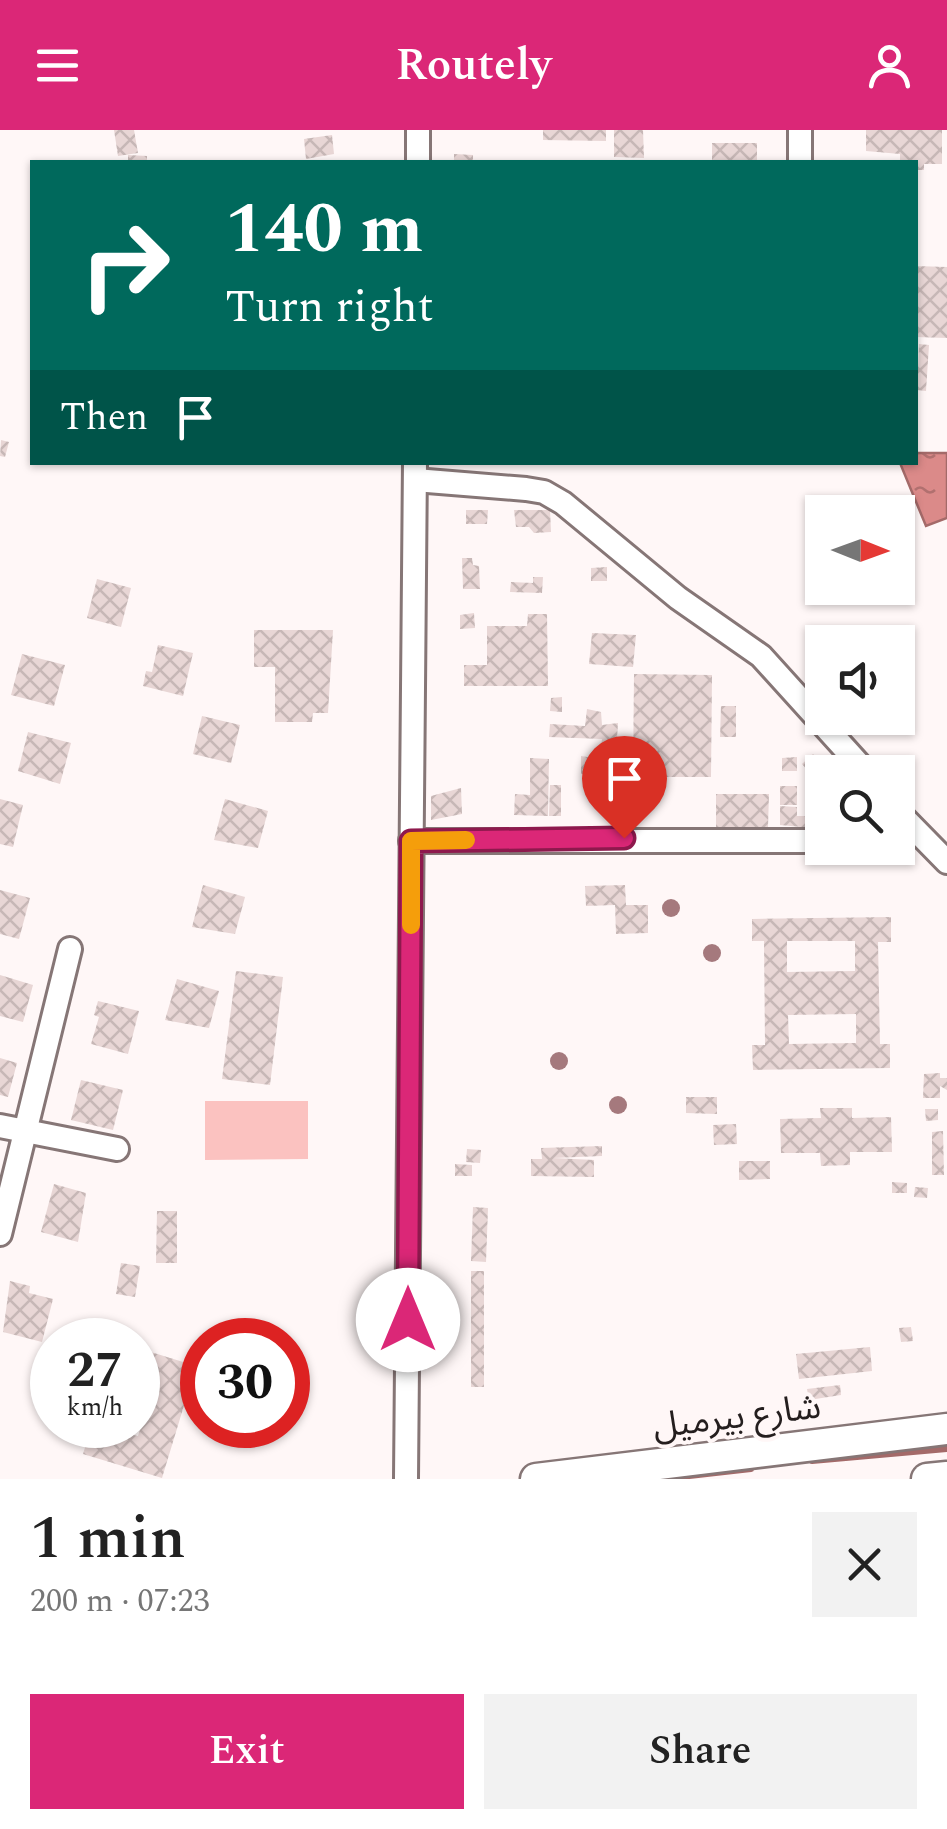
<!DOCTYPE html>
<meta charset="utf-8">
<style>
body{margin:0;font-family:Spectral,"Noto Sans Arabic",serif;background:#f2f2f2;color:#222;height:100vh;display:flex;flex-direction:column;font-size:38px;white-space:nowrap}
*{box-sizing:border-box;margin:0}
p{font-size:32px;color:#767676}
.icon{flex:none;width:55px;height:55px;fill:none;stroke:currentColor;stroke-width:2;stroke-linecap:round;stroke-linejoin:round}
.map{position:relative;height:1349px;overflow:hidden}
.details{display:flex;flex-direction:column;background:#fff;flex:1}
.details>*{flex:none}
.top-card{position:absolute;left:30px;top:30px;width:888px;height:305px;border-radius:0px;box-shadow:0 2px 8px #0004;background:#00695c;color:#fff;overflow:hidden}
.needle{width:65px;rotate:91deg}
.controls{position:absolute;left:805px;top:365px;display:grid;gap:20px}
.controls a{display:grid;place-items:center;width:110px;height:110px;border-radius:0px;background:#fff;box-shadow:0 2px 8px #0004;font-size:50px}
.speed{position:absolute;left:30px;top:1188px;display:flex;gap:20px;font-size:50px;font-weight:700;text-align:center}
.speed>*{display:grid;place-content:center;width:130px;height:130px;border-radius:50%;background:#fff;box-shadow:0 2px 8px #0004;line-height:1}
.speed small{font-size:25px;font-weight:400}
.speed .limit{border:15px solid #d22;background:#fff;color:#111}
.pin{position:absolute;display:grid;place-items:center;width:85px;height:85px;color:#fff;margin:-102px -42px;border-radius:50% 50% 50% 0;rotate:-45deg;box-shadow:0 0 10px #0007}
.pin .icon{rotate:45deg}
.me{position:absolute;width:110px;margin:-55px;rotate:0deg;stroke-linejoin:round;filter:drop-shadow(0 0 8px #0008)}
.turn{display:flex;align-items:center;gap:35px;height:210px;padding:0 30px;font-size:45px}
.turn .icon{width:130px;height:130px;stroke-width:2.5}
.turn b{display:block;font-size:70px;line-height:85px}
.then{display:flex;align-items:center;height:95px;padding:0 30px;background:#0003;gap:20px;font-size:38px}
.round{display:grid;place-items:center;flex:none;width:105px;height:105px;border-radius:0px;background:#f2f2f2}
.overview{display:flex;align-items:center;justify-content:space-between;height:170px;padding:0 30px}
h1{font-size:60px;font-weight:600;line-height:75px}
.button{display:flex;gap:20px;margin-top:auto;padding:20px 30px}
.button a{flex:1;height:115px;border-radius:0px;background:#db2777;color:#fff;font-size:40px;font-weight:600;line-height:115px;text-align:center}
.button a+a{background:#f2f2f2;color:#222}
header{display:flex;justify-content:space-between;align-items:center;height:130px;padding:0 30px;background:#db2777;color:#fff;font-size:45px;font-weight:600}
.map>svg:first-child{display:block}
.green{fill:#fbc2c0}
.water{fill:url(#water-ripples);stroke:#a46a69;stroke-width:2.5}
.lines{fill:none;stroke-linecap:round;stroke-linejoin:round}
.stream{stroke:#a46a69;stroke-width:6}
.building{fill:url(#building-cross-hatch);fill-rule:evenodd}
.street-casing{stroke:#867676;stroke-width:28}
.secondary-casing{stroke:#867676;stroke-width:35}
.street{stroke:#fff;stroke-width:22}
.secondary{stroke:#fff;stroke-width:30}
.tree{fill:#a5797d}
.route-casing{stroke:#8e194d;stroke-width:25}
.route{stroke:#db2777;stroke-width:18}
.slow{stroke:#f59e0b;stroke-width:18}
.labels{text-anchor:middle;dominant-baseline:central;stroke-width:8;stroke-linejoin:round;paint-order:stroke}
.street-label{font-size:35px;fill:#241e1e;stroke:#fff7f7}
</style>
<header><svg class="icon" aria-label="menu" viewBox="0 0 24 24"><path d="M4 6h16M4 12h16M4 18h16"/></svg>Routely<svg class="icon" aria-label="person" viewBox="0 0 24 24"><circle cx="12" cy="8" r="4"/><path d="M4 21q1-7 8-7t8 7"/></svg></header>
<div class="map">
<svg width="947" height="1349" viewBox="0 0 947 1349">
<defs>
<pattern id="water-ripples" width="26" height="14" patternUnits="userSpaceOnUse" patternTransform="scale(2.5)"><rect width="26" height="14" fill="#db8a89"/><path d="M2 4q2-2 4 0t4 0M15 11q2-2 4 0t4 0" fill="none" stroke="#b1706f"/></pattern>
<pattern id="building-cross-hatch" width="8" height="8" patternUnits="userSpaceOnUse" patternTransform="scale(2.5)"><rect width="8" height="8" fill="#e8d6d5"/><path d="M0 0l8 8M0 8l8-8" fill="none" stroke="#c7b7b6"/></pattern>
</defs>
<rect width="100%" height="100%" fill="#fff7f7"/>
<path class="green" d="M 205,971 L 308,971 L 308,1029 L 205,1030 Z"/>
<path class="water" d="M 915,323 L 947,323 L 947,388 L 926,396 L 900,333 L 915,332 Z"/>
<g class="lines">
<g class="stream">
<path d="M 812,1331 L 947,1319"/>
<path d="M 663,1349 L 751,1339"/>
</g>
</g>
<g class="building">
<path d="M 114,0 L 134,0 L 138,23 L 118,26 Z"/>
<path d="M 543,0 L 606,0 L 606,11 L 543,10 Z"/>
<path d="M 614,0 L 643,0 L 644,28 L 614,27 Z"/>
<path d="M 866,0 L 942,0 L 942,34 L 924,34 L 924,40 L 915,40 L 915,32 L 900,32 L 900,24 L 866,21 Z"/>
<path d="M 332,5 L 334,24 L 306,29 L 304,9 Z"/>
<rect x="712" y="13" width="45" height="19"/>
<path d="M 454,24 L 473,25 L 473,32 L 454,32 Z"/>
<path d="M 128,25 L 147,26 L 147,32 L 128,32 Z"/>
<path d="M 915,136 L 947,137 L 947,208 L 915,207 Z"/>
<path d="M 919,214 L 929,215 L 926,261 L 917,260 Z"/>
<path d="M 1,310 L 9,312 L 5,327 L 0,326 Z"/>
<path d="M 466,380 L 488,380 L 487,394 L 466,394 Z"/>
<path d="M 514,380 L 550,380 L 551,402 L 534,403 L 529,397 L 516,397 Z"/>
<path d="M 462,428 L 472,428 L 473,435 L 479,436 L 480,459 L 463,459 Z"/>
<path d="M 607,437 L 607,451 L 591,451 L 591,438 Z"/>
<path d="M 533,447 L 543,447 L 542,463 L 510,462 L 511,452 L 533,453 Z"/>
<path d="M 97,449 L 131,458 L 121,497 L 87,488 Z"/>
<path d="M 474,483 L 475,498 L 460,499 L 460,485 Z"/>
<path d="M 528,484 L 547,484 L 548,556 L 464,556 L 464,535 L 487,535 L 487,496 L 527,496 Z"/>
<path d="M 254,500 L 333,500 L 328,583 L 313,583 L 312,592 L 275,592 L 275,537 L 254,537 Z"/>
<path d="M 592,503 L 636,505 L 633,537 L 589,534 Z"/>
<path d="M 158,515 L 193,523 L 183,566 L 143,556 L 146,541 L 152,542 Z"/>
<path d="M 22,524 L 65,535 L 54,576 L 11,565 Z"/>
<path d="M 634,544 L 712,545 L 711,647 L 633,647 Z"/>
<path d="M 562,567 L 562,582 L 550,581 L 551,568 Z"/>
<path d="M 721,576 L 736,576 L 736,607 L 720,607 Z"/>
<path d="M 587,579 L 601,582 L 602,595 L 618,593 L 616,625 L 600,629 L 615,631 L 615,667 L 595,669 L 597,645 L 581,644 L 581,626 L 600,629 L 602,609 L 549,607 L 550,594 L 585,596 Z"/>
<path d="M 202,586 L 240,595 L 231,633 L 193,624 Z"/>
<path d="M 28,602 L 71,613 L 60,654 L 18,641 Z"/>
<path d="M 813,624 L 829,640 L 817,651 L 802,634 Z"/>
<path d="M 797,627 L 797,641 L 782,641 L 782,628 Z"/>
<path d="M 530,628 L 549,629 L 548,686 L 514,685 L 515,664 L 530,665 Z"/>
<path d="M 550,655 L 561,655 L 561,686 L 549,686 Z"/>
<rect x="780" y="656" width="17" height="19"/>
<path d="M 461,658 L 462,684 L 431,690 L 431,666 Z"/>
<path d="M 716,664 L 769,664 L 768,697 L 716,697 Z"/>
<path d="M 0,669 L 23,675 L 13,717 L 0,714 Z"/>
<path d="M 225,669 L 268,681 L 258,718 L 214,710 Z"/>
<path d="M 780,676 L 797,677 L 797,686 L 812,686 L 812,698 L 780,695 Z"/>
<path d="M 203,755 L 245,767 L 235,804 L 192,797 Z"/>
<path d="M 625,755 L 626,775 L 648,775 L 648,803 L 616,804 L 615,775 L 586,776 L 585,756 Z"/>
<path d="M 0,760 L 30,768 L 19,809 L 0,804 Z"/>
<path d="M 891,787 L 891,812 L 878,812 L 880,914 L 890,914 L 890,938 L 753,940 L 752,915 L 765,915 L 764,811 L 752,811 L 752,789 ZM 787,811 L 855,811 L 855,841 L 787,842 ZM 856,884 L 856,913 L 789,914 L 788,885 Z"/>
<path d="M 236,841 L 283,847 L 270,955 L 222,949 Z"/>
<path d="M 0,845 L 33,855 L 23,892 L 0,886 Z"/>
<path d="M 177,849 L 219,861 L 209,898 L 165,890 Z"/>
<path d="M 98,871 L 139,881 L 128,924 L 91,914 L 99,887 L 94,885 Z"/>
<path d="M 0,928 L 17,933 L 8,967 L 0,965 Z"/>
<path d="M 940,943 L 940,948 L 947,948 L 947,960 L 940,956 L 940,968 L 923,968 L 924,944 Z"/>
<path d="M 81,950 L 123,960 L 113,1000 L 71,990 Z"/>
<path d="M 686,967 L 717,967 L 717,984 L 686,983 Z"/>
<path d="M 820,978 L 852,978 L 852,988 L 891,987 L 892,1022 L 850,1022 L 850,1035 L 821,1036 L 820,1023 L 781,1023 L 780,989 L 821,988 Z"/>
<path d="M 925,979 L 938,979 L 938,990 L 926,991 Z"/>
<path d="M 736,994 L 737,1014 L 714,1015 L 713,995 Z"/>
<path d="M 943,1001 L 944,1045 L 932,1045 L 932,1002 Z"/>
<path d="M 602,1016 L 602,1026 L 553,1028 L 594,1030 L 594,1047 L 531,1046 L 531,1029 L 542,1029 L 541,1018 Z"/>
<path d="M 467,1019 L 481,1020 L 480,1033 L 466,1032 Z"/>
<path d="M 739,1031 L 770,1031 L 770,1049 L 739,1050 Z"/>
<path d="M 455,1034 L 472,1035 L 472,1046 L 455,1046 Z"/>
<path d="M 892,1052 L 907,1053 L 907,1063 L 892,1063 Z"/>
<path d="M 54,1054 L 86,1063 L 78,1112 L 41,1102 Z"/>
<path d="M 915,1057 L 928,1058 L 927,1068 L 914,1067 Z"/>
<path d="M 473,1077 L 488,1078 L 486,1132 L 471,1131 Z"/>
<path d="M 157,1081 L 177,1081 L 177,1133 L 156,1133 Z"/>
<path d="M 121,1133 L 140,1136 L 135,1167 L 116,1164 Z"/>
<rect x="471" y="1141" width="13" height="116"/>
<path d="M 10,1151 L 30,1156 L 29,1163 L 53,1169 L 42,1212 L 3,1202 Z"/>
<path d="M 911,1197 L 913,1211 L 901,1212 L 899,1198 Z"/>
<path d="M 870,1217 L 872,1241 L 799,1249 L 796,1224 Z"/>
<path d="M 138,1218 L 196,1236 L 162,1348 L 83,1324 L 92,1295 L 138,1306 L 151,1264 L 138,1259 Z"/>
<path d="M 840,1255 L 841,1265 L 809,1270 L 807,1259 Z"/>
</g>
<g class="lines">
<g class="street-casing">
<g id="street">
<path d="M 418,32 L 418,0"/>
<path d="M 800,32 L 800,0"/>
<path d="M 415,350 L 526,359 L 544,362 L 563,373 L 678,468 L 761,526 L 866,642"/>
<path d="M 898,682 L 947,732"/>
<path d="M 411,711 L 822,711"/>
<path d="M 0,996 L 117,1019"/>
<path d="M 0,1104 L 70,819"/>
<path d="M 406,1349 L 415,332"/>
</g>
</g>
<g class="secondary-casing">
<g id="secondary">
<path d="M 536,1349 L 947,1299"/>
<path d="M 927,1349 L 947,1347"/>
</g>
</g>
<use href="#street" class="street"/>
<use href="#secondary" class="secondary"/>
</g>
<g class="tree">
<circle cx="671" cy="778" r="9"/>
<circle cx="712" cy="823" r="9"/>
<circle cx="559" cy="931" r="9"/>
<circle cx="618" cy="975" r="9"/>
</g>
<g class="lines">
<g class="route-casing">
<path id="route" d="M 408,1190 L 411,711 L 624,708"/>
</g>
<use href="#route" class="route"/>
<path class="slow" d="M 411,795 L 411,711 L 466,710"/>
</g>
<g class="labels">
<g class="street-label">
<text transform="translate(737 1287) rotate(-7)">شارع بيرميل</text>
</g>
</g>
</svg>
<div class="controls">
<a><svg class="needle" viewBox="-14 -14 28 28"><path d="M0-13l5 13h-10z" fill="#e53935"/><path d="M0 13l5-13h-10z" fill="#767676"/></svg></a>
<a><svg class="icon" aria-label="sound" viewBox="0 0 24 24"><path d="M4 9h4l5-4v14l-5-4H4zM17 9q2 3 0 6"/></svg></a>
<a><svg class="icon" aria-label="search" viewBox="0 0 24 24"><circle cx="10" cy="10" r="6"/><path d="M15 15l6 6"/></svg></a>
</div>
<div class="speed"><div>27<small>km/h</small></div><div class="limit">30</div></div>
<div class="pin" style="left:624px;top:708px;background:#d93025"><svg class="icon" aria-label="arrive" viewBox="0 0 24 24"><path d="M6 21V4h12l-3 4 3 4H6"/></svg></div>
<svg class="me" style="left:408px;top:1190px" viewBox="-20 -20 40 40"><circle r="19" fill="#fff"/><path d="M0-13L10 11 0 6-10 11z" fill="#db2777"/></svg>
<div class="top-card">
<div class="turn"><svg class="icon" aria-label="right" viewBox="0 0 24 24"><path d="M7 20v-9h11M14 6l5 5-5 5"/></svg><div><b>140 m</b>Turn right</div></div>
<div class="then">Then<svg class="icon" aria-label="arrive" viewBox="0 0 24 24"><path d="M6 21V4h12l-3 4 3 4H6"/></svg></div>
</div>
</div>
<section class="details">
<div class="overview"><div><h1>1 min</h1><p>200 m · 07:23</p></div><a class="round"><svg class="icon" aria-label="close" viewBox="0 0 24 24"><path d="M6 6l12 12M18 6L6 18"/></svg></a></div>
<div class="button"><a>Exit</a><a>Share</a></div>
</section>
